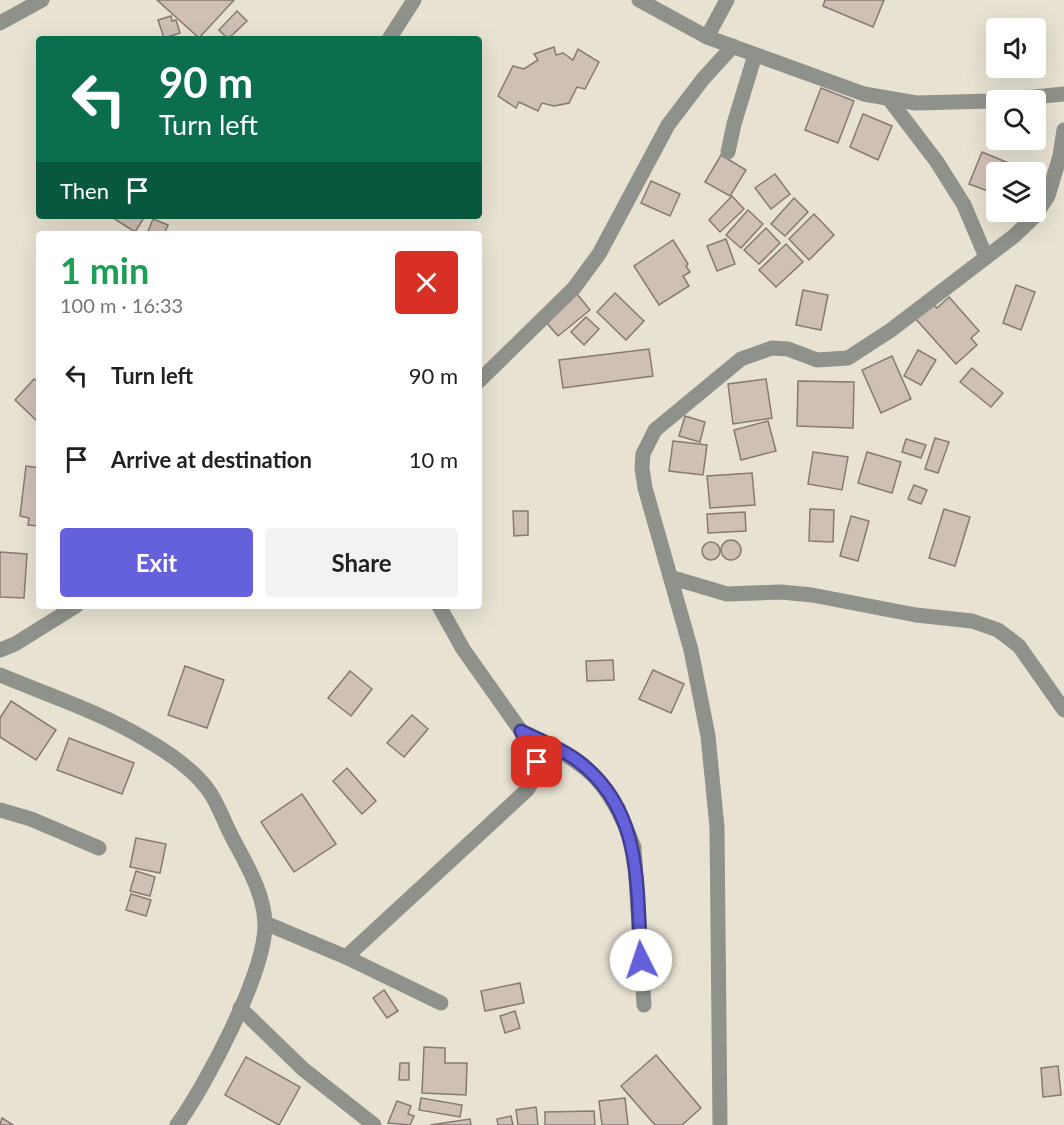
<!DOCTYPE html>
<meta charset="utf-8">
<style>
body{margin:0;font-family:Lato,sans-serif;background:#f2f2f2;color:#202124;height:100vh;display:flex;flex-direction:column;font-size:22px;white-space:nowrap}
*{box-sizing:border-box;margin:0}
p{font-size:20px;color:#757577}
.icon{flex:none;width:33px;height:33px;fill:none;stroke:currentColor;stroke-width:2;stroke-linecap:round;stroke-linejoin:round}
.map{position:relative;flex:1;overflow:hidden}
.side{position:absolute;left:36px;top:231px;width:446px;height:378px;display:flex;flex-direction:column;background:#fff;border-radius:6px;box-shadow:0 6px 24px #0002}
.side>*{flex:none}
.top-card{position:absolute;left:36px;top:36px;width:446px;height:183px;border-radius:6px;box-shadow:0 6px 24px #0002;background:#0b6e4f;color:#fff;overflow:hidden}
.buttons{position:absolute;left:986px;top:18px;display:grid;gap:12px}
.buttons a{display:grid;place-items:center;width:60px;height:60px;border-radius:6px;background:#fff;box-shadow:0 6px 24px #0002;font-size:30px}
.pin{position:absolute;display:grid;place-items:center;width:51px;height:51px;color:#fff;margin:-26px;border-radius:12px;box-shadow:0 3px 9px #0006}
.me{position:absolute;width:66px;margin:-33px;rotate:356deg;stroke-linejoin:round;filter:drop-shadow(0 0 4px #0008)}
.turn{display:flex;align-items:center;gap:21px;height:126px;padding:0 24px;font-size:27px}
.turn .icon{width:78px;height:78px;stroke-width:2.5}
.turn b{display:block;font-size:42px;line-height:51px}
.then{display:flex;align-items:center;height:57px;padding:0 24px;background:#0003;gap:12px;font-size:22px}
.round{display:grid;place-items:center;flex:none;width:63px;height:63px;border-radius:6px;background:#f2f2f2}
.summary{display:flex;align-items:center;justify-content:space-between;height:102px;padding:0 24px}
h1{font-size:36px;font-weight:700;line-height:45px;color:#1e9e55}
.action{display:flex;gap:12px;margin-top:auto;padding:12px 24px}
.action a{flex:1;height:69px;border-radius:6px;background:#6461da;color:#fff;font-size:24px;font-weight:700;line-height:69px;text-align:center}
.action a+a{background:#f2f2f2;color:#202124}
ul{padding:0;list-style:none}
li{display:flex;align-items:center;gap:18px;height:84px;padding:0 24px}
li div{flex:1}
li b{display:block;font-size:22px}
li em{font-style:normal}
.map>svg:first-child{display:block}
.building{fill:#cfc0b6;stroke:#877a71;stroke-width:1.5}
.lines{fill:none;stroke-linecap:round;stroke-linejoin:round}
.minor{stroke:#8f928b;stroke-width:15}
.route-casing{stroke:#413f8e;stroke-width:15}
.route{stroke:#6461da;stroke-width:10}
</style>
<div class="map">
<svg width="1064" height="1125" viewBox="0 0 1064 1125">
<rect width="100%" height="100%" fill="#e7e2d2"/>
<g class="building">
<path d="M 157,0 L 234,0 L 199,38 Z"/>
<path d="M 825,0 L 884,0 L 873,27 L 823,6 Z"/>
<path d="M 237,11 L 247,21 L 228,39 L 219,30 Z"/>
<path d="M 171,16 L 172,21 L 176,20 L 180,33 L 164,38 L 158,20 Z"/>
<path d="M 554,47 L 556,55 L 563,53 L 573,60 L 578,49 L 599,62 L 585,89 L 577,87 L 569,103 L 554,106 L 542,103 L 538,111 L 519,102 L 516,108 L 498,96 L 513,66 L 524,69 L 538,60 L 534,54 Z"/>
<path d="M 821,88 L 854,101 L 838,143 L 805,130 Z"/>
<path d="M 863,114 L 892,126 L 878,160 L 850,147 Z"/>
<path d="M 982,152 L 1011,164 L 1008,172 L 996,172 L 996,194 L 969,184 Z"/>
<path d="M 721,155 L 746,170 L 730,196 L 705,182 Z"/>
<path d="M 775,174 L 790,194 L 771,209 L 755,188 Z"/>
<path d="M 651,181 L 680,194 L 670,216 L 641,203 Z"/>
<path d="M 732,196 L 744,209 L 720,232 L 709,220 Z"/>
<path d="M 794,198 L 808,212 L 785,236 L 771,224 Z"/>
<path d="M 748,210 L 763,224 L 741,248 L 726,235 Z"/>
<path d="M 814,214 L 834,235 L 809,260 L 789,239 Z"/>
<path d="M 110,216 L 145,216 L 135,232 Z"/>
<path d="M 153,219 L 168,225 L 164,234 L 147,234 Z"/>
<path d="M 766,228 L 780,243 L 759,264 L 744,250 Z"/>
<path d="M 726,239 L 735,264 L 717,271 L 707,246 Z"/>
<path d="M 673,240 L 688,264 L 686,266 L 690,272 L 683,276 L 689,286 L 659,305 L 634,266 Z"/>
<path d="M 786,244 L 803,262 L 776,287 L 759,270 Z"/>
<path d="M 1016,285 L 1035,292 L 1021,330 L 1003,323 Z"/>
<path d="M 803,290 L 828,295 L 821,330 L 796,325 Z"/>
<path d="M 615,293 L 644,321 L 626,340 L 597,312 Z"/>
<path d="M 577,294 L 590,310 L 558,336 L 545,321 Z"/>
<path d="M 949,297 L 979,331 L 971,338 L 977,345 L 956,364 L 914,317 L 931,302 L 937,308 Z"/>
<path d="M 586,317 L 599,329 L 584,345 L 571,332 Z"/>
<path d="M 649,349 L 653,376 L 563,388 L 559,360 Z"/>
<path d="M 918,350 L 936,360 L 921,385 L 904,376 Z"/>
<path d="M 892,356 L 911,399 L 881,413 L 862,370 Z"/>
<path d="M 972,368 L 1003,393 L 991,407 L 960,382 Z"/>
<path d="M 34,379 L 39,383 L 39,423 L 15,400 Z"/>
<path d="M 766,379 L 772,418 L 733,424 L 728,384 Z"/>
<path d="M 798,381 L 854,382 L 853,428 L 797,426 Z"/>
<path d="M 685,416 L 705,422 L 700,442 L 679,436 Z"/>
<path d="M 768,421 L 776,451 L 741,460 L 734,430 Z"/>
<path d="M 935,438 L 949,442 L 938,473 L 925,469 Z"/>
<path d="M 906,439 L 926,445 L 921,458 L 902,452 Z"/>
<path d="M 673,441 L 707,445 L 703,475 L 669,471 Z"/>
<path d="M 813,452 L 848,457 L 842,490 L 808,484 Z"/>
<path d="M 867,452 L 901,462 L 892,493 L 858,483 Z"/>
<path d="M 26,466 L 39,468 L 39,526 L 28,525 L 29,518 L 20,516 Z"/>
<path d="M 752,473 L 755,505 L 710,508 L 707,476 Z"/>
<path d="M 914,485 L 927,490 L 921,504 L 908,499 Z"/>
<path d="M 810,509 L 834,510 L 833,542 L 809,541 Z"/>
<path d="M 944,509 L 970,517 L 955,566 L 929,558 Z"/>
<path d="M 513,511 L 528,511 L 528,535 L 514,536 Z"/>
<path d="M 745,512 L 746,531 L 708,533 L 707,514 Z"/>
<path d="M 851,516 L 869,521 L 858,561 L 840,556 Z"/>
<circle cx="731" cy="550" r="10"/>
<circle cx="711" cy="551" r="9"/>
<path d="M 0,552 L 27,554 L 24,598 L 0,597 Z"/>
<path d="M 613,660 L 614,680 L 587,681 L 586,661 Z"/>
<path d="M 185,666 L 224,680 L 207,728 L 168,715 Z"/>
<path d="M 653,670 L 684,684 L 671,713 L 639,699 Z"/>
<path d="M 350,671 L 372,689 L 351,716 L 328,698 Z"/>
<path d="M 11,701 L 56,730 L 36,760 L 0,737 L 0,718 Z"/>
<path d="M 412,715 L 428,729 L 404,757 L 387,743 Z"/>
<path d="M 69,738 L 134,763 L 122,794 L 57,770 Z"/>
<path d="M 347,768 L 376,801 L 362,814 L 333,781 Z"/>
<path d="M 302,794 L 336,844 L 294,872 L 261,822 Z"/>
<path d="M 136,838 L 166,844 L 160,873 L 130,867 Z"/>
<path d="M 136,871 L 155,877 L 150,896 L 130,891 Z"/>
<path d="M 131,894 L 151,900 L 146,916 L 126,910 Z"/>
<path d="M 520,983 L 524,1003 L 485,1011 L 481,991 Z"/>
<path d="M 384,990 L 398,1011 L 387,1018 L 373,998 Z"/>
<path d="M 515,1011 L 520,1028 L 505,1033 L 500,1016 Z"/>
<path d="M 424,1047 L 445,1048 L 445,1063 L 467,1063 L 466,1095 L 422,1093 Z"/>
<path d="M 656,1055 L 701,1108 L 682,1125 L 655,1125 L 621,1086 Z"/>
<path d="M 246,1057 L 300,1087 L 279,1125 L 225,1095 Z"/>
<path d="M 400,1063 L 409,1063 L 409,1080 L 399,1080 Z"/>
<path d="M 1058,1066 L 1061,1095 L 1043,1097 L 1041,1068 Z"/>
<path d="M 421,1098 L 462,1105 L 460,1117 L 419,1110 Z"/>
<path d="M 625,1098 L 628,1125 L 602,1125 L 599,1101 Z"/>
<path d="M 397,1101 L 411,1106 L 408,1114 L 414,1116 L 410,1125 L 388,1123 Z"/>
<path d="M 536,1107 L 538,1125 L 518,1125 L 516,1110 Z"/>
<path d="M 594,1111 L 595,1125 L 545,1125 L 545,1112 Z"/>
<path d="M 511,1116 L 513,1125 L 498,1125 L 497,1119 Z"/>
<path d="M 2,1118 L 13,1125 L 0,1125 Z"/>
<path d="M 470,1119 L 471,1125 L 430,1125 Z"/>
</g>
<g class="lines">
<g class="minor">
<path d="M 639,0 L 707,37 L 864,94 L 916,103 L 992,101 L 1064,94"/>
<path d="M 0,23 L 42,0"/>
<path d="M 707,37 L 727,0"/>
<path d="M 389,39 L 414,0"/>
<path d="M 889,99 L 937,162 L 964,205 L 986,257"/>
<path d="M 728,152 L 734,124 L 755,55"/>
<path d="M 478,382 L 574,288 L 599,254 L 668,125 L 703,79 L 733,46"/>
<path d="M 673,578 L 727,594 L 781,592 L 812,595 L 916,615 L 972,621 L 998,630 L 1019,646 L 1064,710"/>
<path d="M 0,650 L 15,644 L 76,606"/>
<path d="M 0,675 C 48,695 100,712 145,739 C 166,751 191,768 206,787 C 217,800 223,820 231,835 C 245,862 264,892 265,923 C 266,972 206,1085 177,1125"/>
<path d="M 521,731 C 589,766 605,774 634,847 L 644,1005"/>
<path d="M 0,810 L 31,819 L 99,848"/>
<path d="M 265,923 L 346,957 L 441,1003"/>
<path d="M 346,957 L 527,790 L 535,777 L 537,761 L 521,731 L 463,649 L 439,606"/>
<path d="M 240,1008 L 303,1069 L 374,1125"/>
<path d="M 720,1125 L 717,827 L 708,736 L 691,650 L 645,488 L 642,468 L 643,454 L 655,430 L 741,359 L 772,348 L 788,349 L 817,360 L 848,358 L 891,330 L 1014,236 L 1035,216 L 1048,196 L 1060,156 L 1064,130"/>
</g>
</g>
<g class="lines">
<g class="route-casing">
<path id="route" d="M 537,762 L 521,731 C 540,740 562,749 578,761 C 644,811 636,886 641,960"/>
</g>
<use href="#route" class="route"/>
</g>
</svg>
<div class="buttons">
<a><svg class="icon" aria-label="sound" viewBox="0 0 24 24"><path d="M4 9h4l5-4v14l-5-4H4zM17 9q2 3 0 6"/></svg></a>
<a><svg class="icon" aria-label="search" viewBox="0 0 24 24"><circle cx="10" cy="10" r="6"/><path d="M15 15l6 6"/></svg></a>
<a><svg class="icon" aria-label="layers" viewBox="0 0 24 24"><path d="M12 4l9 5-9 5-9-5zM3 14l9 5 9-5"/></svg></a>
</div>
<div class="pin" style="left:537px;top:762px;background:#d93025"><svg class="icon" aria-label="arrive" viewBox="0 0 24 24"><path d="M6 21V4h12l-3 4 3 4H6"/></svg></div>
<svg class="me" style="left:641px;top:960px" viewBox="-20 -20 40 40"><circle r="19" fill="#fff"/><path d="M0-13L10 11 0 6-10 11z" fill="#6461da"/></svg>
<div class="top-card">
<div class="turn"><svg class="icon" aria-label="left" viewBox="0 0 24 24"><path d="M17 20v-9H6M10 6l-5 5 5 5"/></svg><div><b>90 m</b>Turn left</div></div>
<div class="then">Then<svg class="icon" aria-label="arrive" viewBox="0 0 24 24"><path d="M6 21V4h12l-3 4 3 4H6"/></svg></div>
</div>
<section class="side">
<div class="summary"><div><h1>1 min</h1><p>100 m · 16:33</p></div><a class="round" style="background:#d93025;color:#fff"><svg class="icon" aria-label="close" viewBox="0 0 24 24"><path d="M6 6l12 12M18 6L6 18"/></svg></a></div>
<ul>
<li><svg class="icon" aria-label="left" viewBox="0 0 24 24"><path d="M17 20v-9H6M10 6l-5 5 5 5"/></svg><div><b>Turn left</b></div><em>90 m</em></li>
<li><svg class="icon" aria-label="arrive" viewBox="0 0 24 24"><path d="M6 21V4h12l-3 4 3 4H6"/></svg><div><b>Arrive at destination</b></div><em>10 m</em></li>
</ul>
<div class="action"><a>Exit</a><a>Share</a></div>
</section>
</div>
